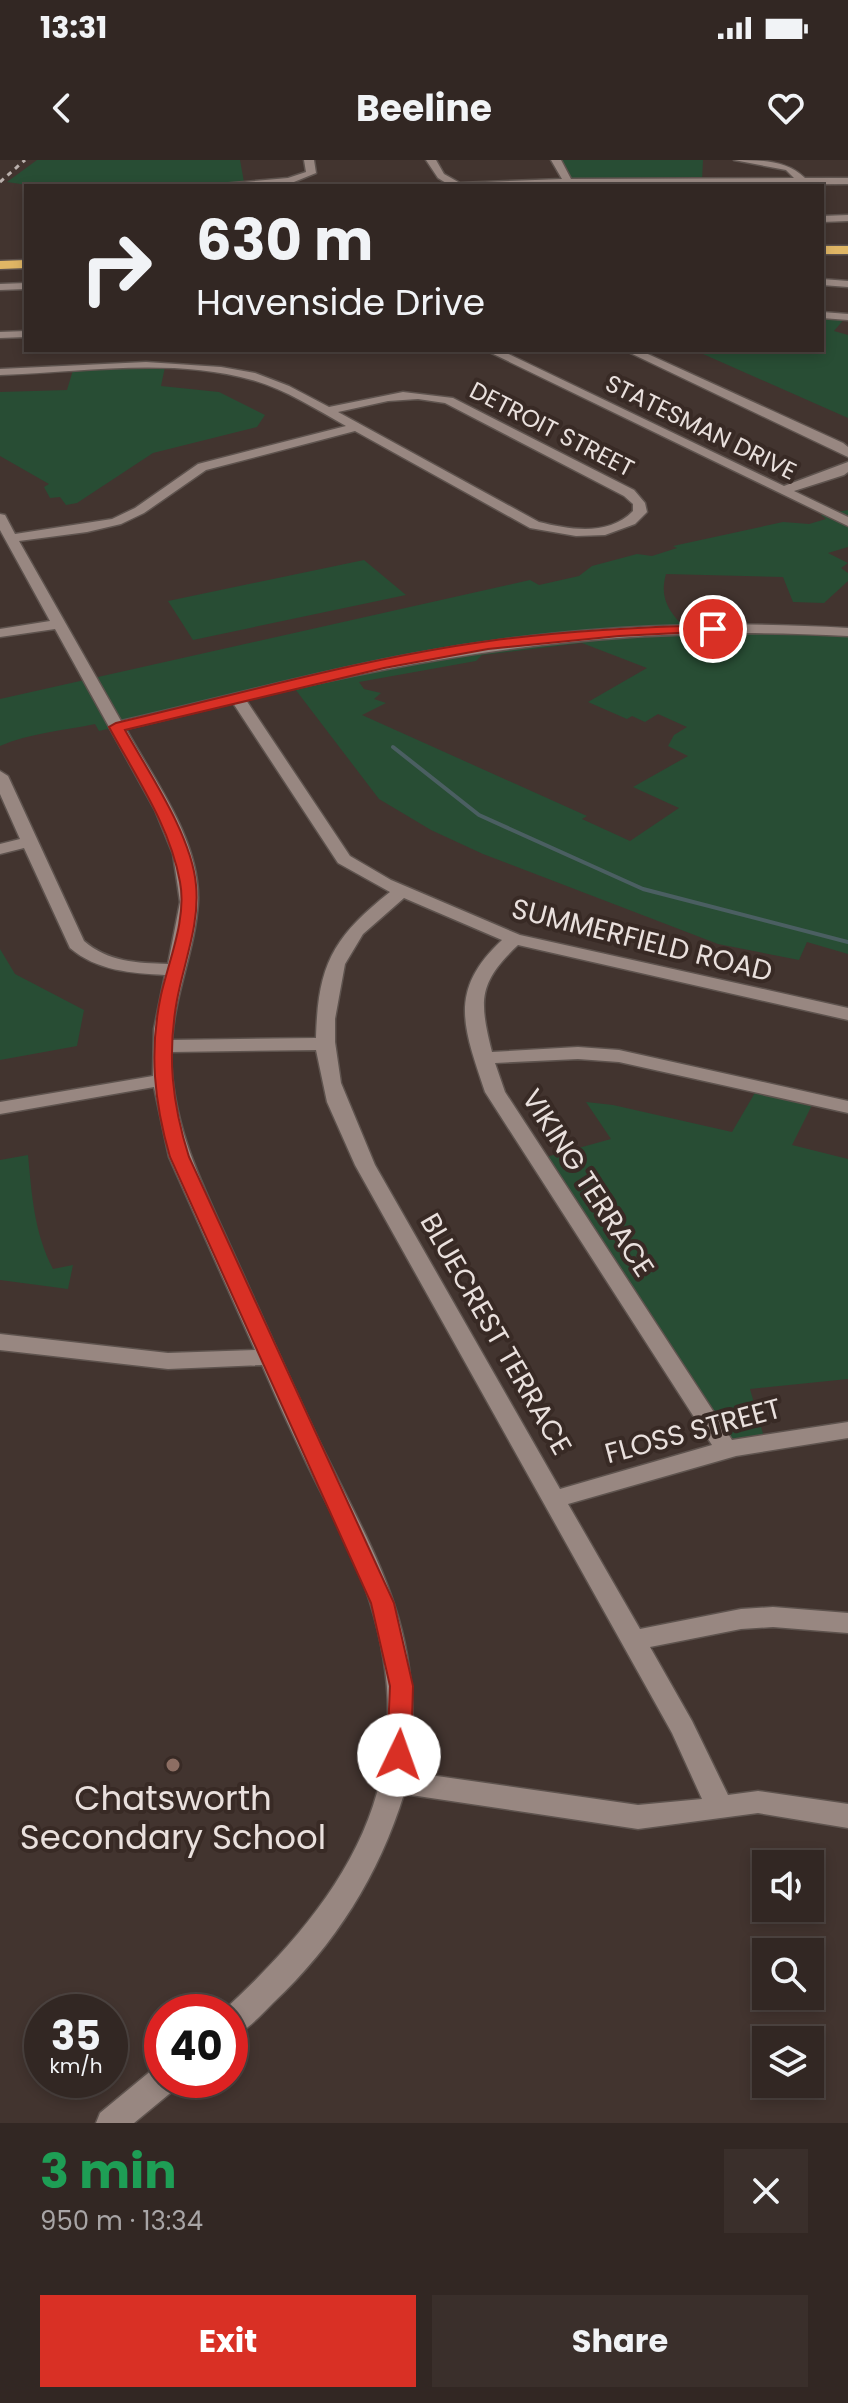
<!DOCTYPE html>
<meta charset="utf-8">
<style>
body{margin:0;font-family:Poppins,sans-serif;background:#3a2f2b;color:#f1f3f6;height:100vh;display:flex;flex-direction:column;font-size:30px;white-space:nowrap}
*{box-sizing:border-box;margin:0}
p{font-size:26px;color:#a8a5a6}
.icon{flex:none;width:44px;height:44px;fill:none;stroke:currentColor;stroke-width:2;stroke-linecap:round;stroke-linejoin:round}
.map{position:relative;height:1963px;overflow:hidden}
.panel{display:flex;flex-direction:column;background:#322723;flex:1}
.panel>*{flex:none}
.hud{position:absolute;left:24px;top:24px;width:800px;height:168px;border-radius:0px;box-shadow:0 4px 12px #0003,0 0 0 2px #4d4441;background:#322723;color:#f1f3f6;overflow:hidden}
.controls{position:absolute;left:752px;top:1690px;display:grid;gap:16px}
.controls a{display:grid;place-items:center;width:72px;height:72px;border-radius:0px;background:#322723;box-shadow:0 4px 12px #0003,0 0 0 2px #4d4441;font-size:40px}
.speed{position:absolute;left:24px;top:1834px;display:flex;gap:16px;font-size:40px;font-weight:700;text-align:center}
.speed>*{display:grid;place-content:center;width:104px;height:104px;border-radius:50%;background:#322723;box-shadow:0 4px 12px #0003,0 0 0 2px #4d4441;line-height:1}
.speed small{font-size:20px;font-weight:400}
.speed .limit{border:12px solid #d22;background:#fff;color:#111}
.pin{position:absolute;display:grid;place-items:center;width:68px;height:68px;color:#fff;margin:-34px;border:4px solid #fff;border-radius:50%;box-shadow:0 2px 8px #0007}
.me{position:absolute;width:88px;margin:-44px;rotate:3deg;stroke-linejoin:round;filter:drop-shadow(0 0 6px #0008)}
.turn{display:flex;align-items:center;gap:28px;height:168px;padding:0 40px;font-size:36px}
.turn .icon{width:104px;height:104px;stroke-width:2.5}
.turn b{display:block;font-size:56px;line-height:68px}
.round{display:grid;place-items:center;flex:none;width:84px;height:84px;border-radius:0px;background:#3a2f2b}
.head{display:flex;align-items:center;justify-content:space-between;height:136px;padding:0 40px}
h1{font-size:48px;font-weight:700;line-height:60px;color:#1e9e55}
.cta{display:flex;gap:16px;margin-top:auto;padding:16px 40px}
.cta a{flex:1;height:92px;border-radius:0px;background:#d93025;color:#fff;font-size:32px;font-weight:700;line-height:92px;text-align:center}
.cta a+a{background:#3a2f2b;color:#f1f3f6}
.status{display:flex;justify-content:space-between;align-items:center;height:56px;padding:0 40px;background:#322723;direction:ltr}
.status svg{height:22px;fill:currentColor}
header{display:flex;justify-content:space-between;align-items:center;height:104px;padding:0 40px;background:#322723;font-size:36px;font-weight:700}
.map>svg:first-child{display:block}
.green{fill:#284d34;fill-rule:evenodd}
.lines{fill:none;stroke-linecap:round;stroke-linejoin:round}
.stream{stroke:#4b5f62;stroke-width:4}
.minor-casing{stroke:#5e534e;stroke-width:3}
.highway-casing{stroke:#5e534e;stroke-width:3}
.minor{fill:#988781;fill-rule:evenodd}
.highway{fill:#e0b665;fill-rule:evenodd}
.rail{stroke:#bab0ac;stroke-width:3;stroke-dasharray:5 5;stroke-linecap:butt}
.route{fill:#d93025;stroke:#8d1f18;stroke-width:2}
.education-dot{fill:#8d6e63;stroke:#382a25;stroke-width:3}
.labels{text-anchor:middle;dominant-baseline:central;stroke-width:8;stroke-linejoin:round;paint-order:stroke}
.far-street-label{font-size:24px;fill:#e9e0dd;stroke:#382a25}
.street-label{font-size:28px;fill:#e9e0dd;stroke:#382a25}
.near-poi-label{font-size:34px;fill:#e9e0dd;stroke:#382a25}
</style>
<div class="status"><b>13:31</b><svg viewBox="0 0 49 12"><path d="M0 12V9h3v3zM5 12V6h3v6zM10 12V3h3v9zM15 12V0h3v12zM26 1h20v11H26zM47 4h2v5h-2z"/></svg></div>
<header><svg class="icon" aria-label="back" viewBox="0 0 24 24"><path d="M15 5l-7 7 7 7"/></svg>Beeline<svg class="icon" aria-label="heart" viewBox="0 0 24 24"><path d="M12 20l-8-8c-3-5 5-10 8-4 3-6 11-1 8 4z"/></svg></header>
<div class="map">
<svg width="848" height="1963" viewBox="0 0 848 1963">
<rect width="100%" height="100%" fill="#42342f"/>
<g class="green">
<path d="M 37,0 L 240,0 L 244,22 L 118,26 L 35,26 L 7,22 Z"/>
<path d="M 558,0 L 703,0 L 702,21 L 569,21 Z"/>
<path d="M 822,155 L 846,157 L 834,171 L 848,175 L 848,258 L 694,190 L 822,190 Z"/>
<path d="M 165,207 L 161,226 L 219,232 L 265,255 L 257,267 L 153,293 L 77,343 L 66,345 L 60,337 L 50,338 L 44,327 L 49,324 L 0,296 L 0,232 L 67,230 L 73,210 Z"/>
<path d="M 848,350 L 848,387 L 828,393 L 848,403 L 841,408 L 848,413 L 848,421 L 824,443 L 793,442 L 783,417 L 666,414 C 659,438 669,452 685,468 L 848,472 L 848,794 L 807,782 L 799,800 L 718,784 L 483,694 L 431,670 L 379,639 L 292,525 L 99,571 L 95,564 C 62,571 30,573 0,586 L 0,539 L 530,420 L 539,425 L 579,416 L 592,406 L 637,394 L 652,396 L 677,388 L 673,386 L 783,362 L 809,364 L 826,359 L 821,355 ZM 582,483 L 647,508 L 588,542 L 627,559 L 632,556 L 645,562 L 658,554 L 687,567 L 674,575 L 668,586 L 688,596 L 633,627 L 679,648 L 630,681 L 582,659 L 587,656 L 362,555 L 386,543 L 374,539 L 381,533 L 364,529 L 359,522 L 476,501 L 482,495 Z"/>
<path d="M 364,400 L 406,435 L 193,480 L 168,441 Z"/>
<path d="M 0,789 L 15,814 L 84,850 L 77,886 L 0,900 Z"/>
<path d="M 756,931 L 812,945 L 792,985 L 848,999 L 848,1219 L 750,1229 L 764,1277 L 726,1287 L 539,999 L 611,979 L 586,942 L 613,945 L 732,972 Z"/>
<path d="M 28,995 C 32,1036 34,1072 53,1109 L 73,1105 L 68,1129 L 0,1120 L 0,1000 Z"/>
</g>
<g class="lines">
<path class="stream" d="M 393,587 L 479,655 L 643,729 L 848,782"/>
<g class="minor-casing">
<g id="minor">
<path d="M 304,0 L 314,0 L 316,13 L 289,24 L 200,26 L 288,18 L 306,12 Z"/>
<path d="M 426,0 L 436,0 L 444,14 L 460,23 L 562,19 L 551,0 L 561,0 L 571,19 L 794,18 L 786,10 L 734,0 C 760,0 786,0 805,18 L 848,18 L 848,24 L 451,26 L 438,18 Z"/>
<path d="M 848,55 L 848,61 L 822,62 L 822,56 Z"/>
<path d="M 822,119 L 848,121 L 848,127 L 822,125 Z"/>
<path d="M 26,123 L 26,129 L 0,130 L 0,124 Z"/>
<path d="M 822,152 L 848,154 L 848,160 L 822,158 Z"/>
<path d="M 26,171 L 26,177 L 0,178 L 0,172 Z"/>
<path d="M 485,190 L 500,190 L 784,326 L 848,302 L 848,312 L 844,315 L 794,331 L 848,357 L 848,366 Z"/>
<path d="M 624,190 L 639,190 L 843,283 L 848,287 L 848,297 Z"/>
<path d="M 146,202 L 221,207 L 255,213 L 289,226 L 329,247 L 403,232 L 453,238 L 634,330 L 645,343 L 647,352 L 635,364 L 605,375 L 576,376 L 530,368 L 355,271 L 206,310 L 144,353 L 121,364 L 87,372 L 19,381 L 121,561 C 218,539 314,512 412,494 C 556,467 702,459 848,468 L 848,476 C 637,464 451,490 246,540 L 350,696 L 391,720 L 520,775 L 848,848 L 848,860 L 518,785 C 478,823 479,840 492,892 L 578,887 L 619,890 L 848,941 L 848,953 L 619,902 L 578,899 L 495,903 L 505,932 L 732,1280 L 848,1262 L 848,1278 L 736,1296 L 568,1344 L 640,1469 L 741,1449 L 773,1447 L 848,1453 L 848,1473 L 773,1467 L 741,1469 L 650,1487 L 692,1561 L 728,1635 L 758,1631 L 848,1644 L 848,1668 L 758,1653 L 638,1669 L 404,1634 C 379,1715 335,1785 273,1843 C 260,1856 247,1871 230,1878 L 230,1852 L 222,1852 C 348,1736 425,1619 370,1442 C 355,1394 329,1349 307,1304 C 291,1271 276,1238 262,1205 L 168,1209 L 0,1190 L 0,1174 L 168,1193 L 255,1190 L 169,997 L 154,927 L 0,954 L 0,942 L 153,916 L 154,869 L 165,815 C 131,813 97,811 70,788 L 24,688 L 0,694 L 0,684 L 20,679 L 0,634 L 0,611 L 8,616 L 84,781 C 108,802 137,803 168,804 L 180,742 L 173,694 L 155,650 L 55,469 L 0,477 L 0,469 L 50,461 L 0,370 L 0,354 L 5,355 L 15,374 L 112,359 L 135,348 L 198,304 L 346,266 C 315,249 285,229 252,220 C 172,197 81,212 0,215 L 0,209 ZM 418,239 L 445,243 L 624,336 L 633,344 L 633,351 C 609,376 571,370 539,362 L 338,252 L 388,241 ZM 233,543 L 338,703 L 390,732 C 332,778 318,805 316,878 L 172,880 C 175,833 195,790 198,743 C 201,681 154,620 126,569 ZM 404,738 L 502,780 C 447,831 464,868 485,932 L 712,1285 L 560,1329 L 375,1005 L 341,923 L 335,882 L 335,859 L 345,804 L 363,774 ZM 316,890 L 327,942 L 355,1005 L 672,1573 L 702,1639 L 638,1645 L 409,1612 C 426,1475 379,1403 321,1285 C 289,1218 259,1149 228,1081 C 200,1020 171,961 171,892 Z"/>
<path d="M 162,1906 L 162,1920 L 178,1920 L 174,1930 L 134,1963 L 96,1963 L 100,1953 L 152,1910 Z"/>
</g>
</g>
<g class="highway-casing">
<g id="highway">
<rect x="822" y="86" width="26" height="8"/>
<path d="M 26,100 L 26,108 L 0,109 L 0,101 Z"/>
</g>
</g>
<use href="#minor" class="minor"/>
<use href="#highway" class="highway"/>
<path class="rail" d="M 0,22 L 25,0"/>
</g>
<path class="route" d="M 713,465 L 717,466 L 717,471 L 619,476 L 488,489 L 384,508 L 125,570 C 149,613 192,676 196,725 C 200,764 184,802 177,840 C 167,895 172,944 189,997 L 394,1443 L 413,1526 L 411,1595 L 408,1602 L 399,1605 L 390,1602 L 387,1595 L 390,1526 L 371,1443 L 170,997 C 154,942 149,891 161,835 C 169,800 187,758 180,722 C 170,666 136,617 109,567 L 116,563 C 240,534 364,498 489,481 C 563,471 638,467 713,465 Z"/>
<circle class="education-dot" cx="173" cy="1605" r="8"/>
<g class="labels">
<g class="far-street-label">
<text transform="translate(701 267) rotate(26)">STATESMAN DRIVE</text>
<text transform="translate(552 269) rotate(27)">DETROIT STREET</text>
</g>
<g class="street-label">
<text transform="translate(642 780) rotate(14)">SUMMERFIELD ROAD</text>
<text transform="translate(588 1023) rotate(57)">VIKING TERRACE</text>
<text transform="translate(496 1174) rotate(60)">BLUECREST TERRACE</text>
<text transform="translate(693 1271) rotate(-15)">FLOSS STREET</text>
</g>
<g class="near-poi-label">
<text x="173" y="1638">Chatsworth<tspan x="173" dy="39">Secondary School</tspan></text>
</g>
</g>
</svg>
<div class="controls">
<a><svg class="icon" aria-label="sound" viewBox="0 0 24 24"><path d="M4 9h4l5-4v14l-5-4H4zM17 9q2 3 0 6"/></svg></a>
<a><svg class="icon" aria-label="search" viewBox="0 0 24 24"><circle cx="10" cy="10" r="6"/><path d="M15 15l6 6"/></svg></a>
<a><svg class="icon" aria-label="layers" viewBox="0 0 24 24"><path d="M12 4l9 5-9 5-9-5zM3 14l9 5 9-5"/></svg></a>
</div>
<div class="speed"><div>35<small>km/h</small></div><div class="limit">40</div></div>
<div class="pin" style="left:713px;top:469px;background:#d93025"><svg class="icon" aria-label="arrive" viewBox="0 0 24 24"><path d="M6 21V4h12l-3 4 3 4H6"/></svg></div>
<svg class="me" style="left:399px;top:1595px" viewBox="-20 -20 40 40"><circle r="19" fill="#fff"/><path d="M0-13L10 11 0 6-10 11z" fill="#d93025"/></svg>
<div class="hud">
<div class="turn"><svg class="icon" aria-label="right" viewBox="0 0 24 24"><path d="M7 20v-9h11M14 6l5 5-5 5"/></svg><div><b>630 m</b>Havenside Drive</div></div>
</div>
</div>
<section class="panel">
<div class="head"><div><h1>3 min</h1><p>950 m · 13:34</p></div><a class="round"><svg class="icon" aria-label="close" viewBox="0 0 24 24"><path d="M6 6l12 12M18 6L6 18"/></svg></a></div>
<div class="cta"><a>Exit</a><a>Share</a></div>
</section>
